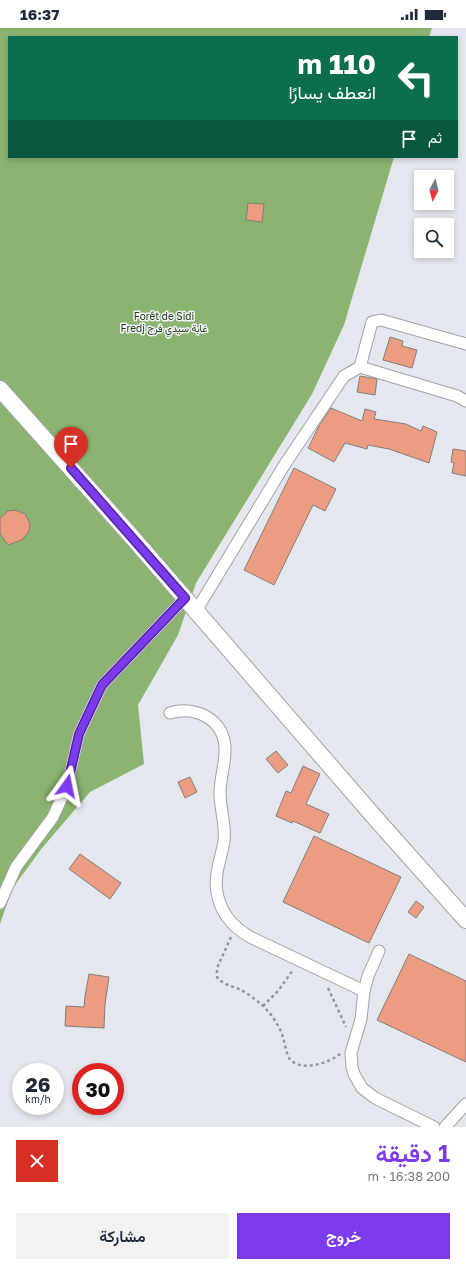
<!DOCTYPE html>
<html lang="ar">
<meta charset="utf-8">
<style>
body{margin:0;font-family:"Golos Text",Vazirmatn,sans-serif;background:#f2f2f3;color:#1f2937;direction:rtl;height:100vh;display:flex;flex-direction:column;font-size:15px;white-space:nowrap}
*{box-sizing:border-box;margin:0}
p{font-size:13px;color:#747a83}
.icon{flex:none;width:22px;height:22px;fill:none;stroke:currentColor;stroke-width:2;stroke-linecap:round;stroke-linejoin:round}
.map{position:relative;height:1099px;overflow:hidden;direction:ltr}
.details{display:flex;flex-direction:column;background:#fff;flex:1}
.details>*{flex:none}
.banner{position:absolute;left:8px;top:8px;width:450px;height:122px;border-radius:0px;box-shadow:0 2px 6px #0003;direction:rtl;background:#0b6e4f;color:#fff;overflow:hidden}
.needle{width:26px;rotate:187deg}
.controls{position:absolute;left:414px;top:142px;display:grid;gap:8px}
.controls a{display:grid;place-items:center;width:40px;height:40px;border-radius:0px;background:#fff;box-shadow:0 2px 6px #0003;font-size:20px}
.speed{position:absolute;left:12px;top:1035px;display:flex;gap:8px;font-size:20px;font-weight:700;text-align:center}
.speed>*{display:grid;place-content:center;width:52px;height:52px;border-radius:50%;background:#fff;box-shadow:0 2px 6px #0003;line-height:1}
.speed small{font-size:10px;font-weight:400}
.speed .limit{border:6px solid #d22;background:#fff;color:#111}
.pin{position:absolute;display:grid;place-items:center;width:34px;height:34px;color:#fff;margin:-41px -17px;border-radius:50% 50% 50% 0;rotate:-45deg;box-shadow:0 0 4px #0007}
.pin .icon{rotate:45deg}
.me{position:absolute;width:44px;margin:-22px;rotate:12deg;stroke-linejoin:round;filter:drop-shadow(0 0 3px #0008)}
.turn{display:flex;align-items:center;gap:14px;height:84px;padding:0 16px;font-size:18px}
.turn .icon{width:52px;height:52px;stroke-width:2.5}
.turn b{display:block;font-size:28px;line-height:34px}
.then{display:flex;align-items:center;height:38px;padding:0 16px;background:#0003;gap:8px;font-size:15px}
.round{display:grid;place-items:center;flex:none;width:42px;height:42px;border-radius:0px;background:#f2f2f3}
.head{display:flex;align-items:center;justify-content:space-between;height:68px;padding:0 16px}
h1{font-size:24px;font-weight:600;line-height:30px;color:#7c3aed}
.button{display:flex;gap:8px;margin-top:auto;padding:8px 16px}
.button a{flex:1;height:46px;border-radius:0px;background:#7c3aed;color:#fff;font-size:16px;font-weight:600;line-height:46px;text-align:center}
.button a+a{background:#f2f2f3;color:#1f2937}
.status{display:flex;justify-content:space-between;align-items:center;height:28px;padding:0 20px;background:#fff;direction:ltr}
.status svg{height:11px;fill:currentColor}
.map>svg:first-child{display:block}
.forest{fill:#8bb470}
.building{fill:#ec9c81;stroke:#847d7b}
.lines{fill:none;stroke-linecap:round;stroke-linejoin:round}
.street-casing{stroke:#a1a2a9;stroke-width:13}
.secondary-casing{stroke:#a1a2a9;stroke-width:18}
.path{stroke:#93959a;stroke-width:2.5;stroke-dasharray:3 3;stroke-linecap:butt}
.street{stroke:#fff;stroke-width:11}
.secondary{stroke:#fff;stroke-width:16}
.route-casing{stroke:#51269a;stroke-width:10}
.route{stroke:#7c3aed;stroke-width:7}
.labels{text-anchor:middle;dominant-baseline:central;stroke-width:3;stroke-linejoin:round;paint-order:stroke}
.park-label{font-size:10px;fill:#243e0d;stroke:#f3f4fb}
</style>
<div class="status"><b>16:37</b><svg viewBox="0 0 49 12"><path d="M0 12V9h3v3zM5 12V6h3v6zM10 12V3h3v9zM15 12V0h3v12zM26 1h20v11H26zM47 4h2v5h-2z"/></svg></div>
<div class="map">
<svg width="466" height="1099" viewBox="0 0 466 1099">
<rect width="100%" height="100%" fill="#e5e7ee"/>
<path class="forest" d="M 0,0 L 432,0 L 429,9 L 9,9 L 9,129 L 394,129 L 344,297 L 312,366 L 196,555 L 178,607 L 138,677 L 144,736 L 90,764 L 42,820 L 12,861 L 0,896 Z"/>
<g class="building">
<path d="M 248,175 L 264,176 L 262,194 L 246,192 Z"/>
<path d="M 390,309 L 403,313 L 402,318 L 417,322 L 412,340 L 383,332 Z"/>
<path d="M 360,348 L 377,351 L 375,367 L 357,364 Z"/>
<path d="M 331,380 L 362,393 L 365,381 L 376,384 L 374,391 L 406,396 L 421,403 L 423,398 L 437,404 L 429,435 L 389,421 L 368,417 L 367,421 L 345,415 L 334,434 L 308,420 L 319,398 Z"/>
<path d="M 453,421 L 466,423 L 466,448 L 452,445 L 454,435 L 451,434 Z"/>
<path d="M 294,440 L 336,461 L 325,483 L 313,477 L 274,557 L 244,542 Z"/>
<path d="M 13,482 L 18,483 L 25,486 L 28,491 L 30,496 L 29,503 L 22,512 L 8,517 L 0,506 L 0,490 L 8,483 Z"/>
<path d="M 276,723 L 288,737 L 278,745 L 266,731 Z"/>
<path d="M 303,738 L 320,746 L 306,776 L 329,786 L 320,805 L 293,793 L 292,795 L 276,788 L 286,763 L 291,765 Z"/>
<path d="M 190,749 L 197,764 L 185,770 L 178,754 Z"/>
<path d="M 314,808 L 401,849 L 369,915 L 283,874 Z"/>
<path d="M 80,826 L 121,855 L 110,871 L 69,841 Z"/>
<path d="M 416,873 L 424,879 L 416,890 L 408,884 Z"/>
<path d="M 409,926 L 466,953 L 466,1034 L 377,992 Z"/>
<path d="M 89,946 L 109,949 L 105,976 L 104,1000 L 65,998 L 66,978 L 84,979 L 85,968 Z"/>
</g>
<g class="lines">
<g class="street-casing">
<g id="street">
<path d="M 360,339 L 457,368 L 466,373"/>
<path d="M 196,583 L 285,436 L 344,348 L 360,339 L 372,294 L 381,292 L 466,316"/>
<path d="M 170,685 C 196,677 226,692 225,723 C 225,737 220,751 220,765 C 220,781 226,797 224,813 C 221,831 214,846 217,864 C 220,884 233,899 250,909 L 364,963"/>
<path d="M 0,875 L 16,839 L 53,789 L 67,758 L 79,706 L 102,657 L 185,570"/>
<path d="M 379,923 L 368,948 L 364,963 L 361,991 L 351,1025 L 352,1039 L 354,1046 L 362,1060 L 375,1070 L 434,1099"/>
<path d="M 445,1099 L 466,1076"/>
</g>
</g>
<g class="secondary-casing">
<path id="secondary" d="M 0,361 L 132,509 L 377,792 L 466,892"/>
</g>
<g class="path">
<path d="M 231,909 L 217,940 L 217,949 C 223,957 233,958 241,962 C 248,966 255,971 261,976 C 271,985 279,997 283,1009 C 285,1016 286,1024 289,1030 C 300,1045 329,1035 340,1026"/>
<path d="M 328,960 L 346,999"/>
<path d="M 263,978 L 278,963 L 293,942"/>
</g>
<use href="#street" class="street"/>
<use href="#secondary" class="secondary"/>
</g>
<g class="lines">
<g class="route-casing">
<path id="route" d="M 67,758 L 79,706 L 102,657 L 185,570 L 71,440"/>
</g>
<use href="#route" class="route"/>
</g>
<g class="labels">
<g class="park-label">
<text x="164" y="288">Forêt de Sidi<tspan x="164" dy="12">Fredj غابة سيدي فرج</tspan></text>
</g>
</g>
</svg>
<div class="controls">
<a><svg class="needle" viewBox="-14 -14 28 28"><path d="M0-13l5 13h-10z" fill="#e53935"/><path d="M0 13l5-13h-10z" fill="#747a83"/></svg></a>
<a><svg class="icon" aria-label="search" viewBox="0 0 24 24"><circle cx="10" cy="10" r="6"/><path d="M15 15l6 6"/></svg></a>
</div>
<div class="speed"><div>26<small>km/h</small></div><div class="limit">30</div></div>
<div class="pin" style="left:71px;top:440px;background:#d93025"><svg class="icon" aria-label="arrive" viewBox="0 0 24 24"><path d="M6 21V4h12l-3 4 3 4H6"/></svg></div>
<svg class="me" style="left:67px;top:758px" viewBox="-20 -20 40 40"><path d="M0-17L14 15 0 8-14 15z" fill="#7c3aed" stroke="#fff" stroke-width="4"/></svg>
<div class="banner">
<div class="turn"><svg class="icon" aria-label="left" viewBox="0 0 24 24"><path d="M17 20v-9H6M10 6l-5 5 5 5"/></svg><div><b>110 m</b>انعطف يسارًا</div></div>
<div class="then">ثم<svg class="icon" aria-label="arrive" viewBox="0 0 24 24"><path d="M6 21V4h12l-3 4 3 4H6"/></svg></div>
</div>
</div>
<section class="details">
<div class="head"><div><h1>1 دقيقة</h1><p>200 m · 16:38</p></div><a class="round" style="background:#d93025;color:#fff"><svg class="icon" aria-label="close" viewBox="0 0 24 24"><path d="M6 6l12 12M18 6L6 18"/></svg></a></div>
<div class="button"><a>خروج</a><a>مشاركة</a></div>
</section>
